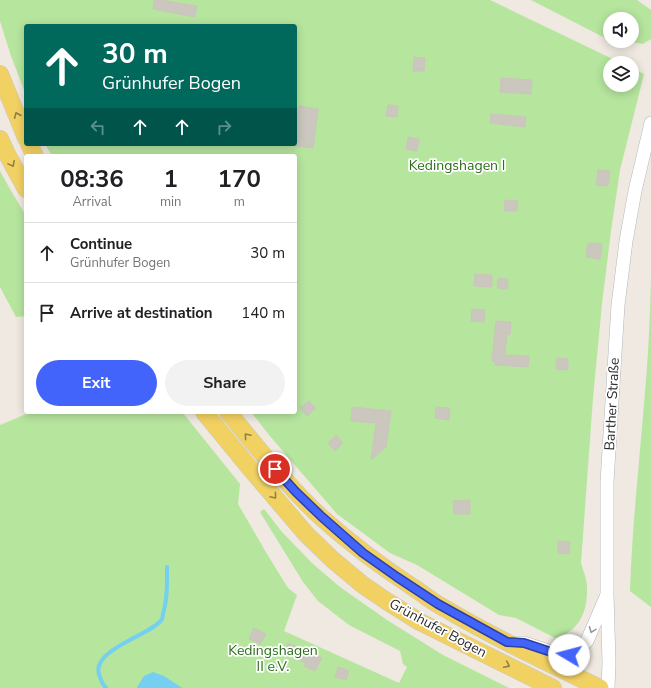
<!DOCTYPE html>
<meta charset="utf-8">
<style>
body{margin:0;font-family:"Nunito Sans",sans-serif;background:#f2f2f2;color:#202124;height:100vh;display:flex;flex-direction:column;font-size:15px;white-space:nowrap}
*{box-sizing:border-box;margin:0}
p{font-size:13px;color:#757577}
.icon{flex:none;width:22px;height:22px;fill:none;stroke:currentColor;stroke-width:2;stroke-linecap:round;stroke-linejoin:round}
.map{position:relative;flex:1;overflow:hidden}
.sheet{position:absolute;left:24px;top:154px;width:273px;height:260px;display:flex;flex-direction:column;background:#fff;border-radius:4px;box-shadow:0 2px 10px #0003}
.sheet>*{flex:none}
.guide{position:absolute;left:24px;top:24px;width:273px;height:122px;border-radius:4px;box-shadow:0 2px 10px #0003;background:#00695c;color:#fff;overflow:hidden}
.tools{position:absolute;left:603px;top:12px;display:grid;gap:8px}
.tools a{display:grid;place-items:center;width:36px;height:36px;border-radius:50%;background:#fff;box-shadow:0 2px 10px #0003;font-size:20px}
.pin{position:absolute;display:grid;place-items:center;width:34px;height:34px;color:#fff;margin:-17px;border:2px solid #fff;border-radius:50%;box-shadow:0 1px 4px #0007}
.me{position:absolute;width:44px;margin:-22px;rotate:278deg;stroke-linejoin:round;filter:drop-shadow(0 0 3px #0008)}
.turn{display:flex;align-items:center;gap:14px;height:84px;padding:0 12px;font-size:18px}
.turn .icon{width:52px;height:52px;stroke-width:2.5}
.turn b{display:block;font-size:28px;line-height:34px}
.lanes{display:flex;align-items:center;height:38px;padding:0 12px;background:#0003;justify-content:center;gap:20px;direction:ltr}
.lanes .off{opacity:.35}
.eta{display:flex;justify-content:space-evenly;align-items:center;height:68px;text-align:center}
.eta b{font-size:24px;font-weight:700;line-height:28px}
.primary-button{display:flex;gap:8px;margin-top:auto;padding:8px 12px}
.primary-button a{flex:1;height:46px;border-radius:24px;background:#4264fb;color:#fff;font-size:16px;font-weight:700;line-height:46px;text-align:center}
.primary-button a+a{background:#f2f2f2;color:#202124}
ul{padding:0;list-style:none}
li{display:flex;align-items:center;gap:12px;height:60px;padding:0 12px;border-top:1px solid #e0e0e0}
li div{flex:1}
li b{display:block;font-size:15px}
li em{font-style:normal}
.map>svg:first-child{display:block}
.green{fill:#b6e59e}
.water{fill:#75cff0}
.lines{fill:none;stroke-linecap:round;stroke-linejoin:round}
.stream{stroke:#75cff0;stroke-width:4}
.building{fill:#cbc7bf;stroke:#cbc5ba}
.minor-casing{stroke:#b4b7c1;stroke-width:14}
.major-casing{stroke:#c9c9c9;stroke-width:18}
.minor{stroke:#fff;stroke-width:13}
.major{stroke:#f2d163;stroke-width:17}
.oneway{stroke:#908048}
.oneway2{stroke:#969696}
.route-casing{stroke:#2b41a3;stroke-width:10}
.route{stroke:#4264fb;stroke-width:7}
.labels{text-anchor:middle;dominant-baseline:central;stroke-width:3.5;stroke-linejoin:round;paint-order:stroke}
.park-label{font-size:14px;fill:#2c6e1b;stroke:#fff}
.street-label{font-size:14px;fill:#2e2e2e;stroke:#fff}
</style>
<div class="map">
<svg width="651" height="688" viewBox="0 0 651 688">
<rect width="100%" height="100%" fill="#efe9e1"/>
<g class="green">
<path d="M 0,0 L 490,0 L 621,63 L 610,63 L 610,85 L 632,85 L 632,68 L 644,74 L 620,170 L 611,231 L 602,304 L 593,398 L 581,563 C 583,570 586,577 587,585 C 587,588 587,591 587,594 C 586,616 577,630 557,639 L 516,618 L 499,615 L 417,565 L 390,553 L 337,514 L 269,435 L 251,412 L 295,412 L 295,156 L 52,156 L 45,144 L 295,144 L 295,26 L 26,26 L 26,95 L 11,56 L 0,21 Z"/>
<path d="M 531,0 L 637,0 L 651,10 L 651,39 L 643,44 L 624,41 L 632,41 L 632,19 L 610,19 L 610,39 L 605,38 Z"/>
<path d="M 0,171 L 10,189 L 26,216 L 26,316 L 16,317 L 0,287 Z"/>
<path d="M 651,279 L 651,607 L 630,591 C 632,528 639,466 644,404 C 648,362 650,321 651,279 Z"/>
<path d="M 31,412 L 170,412 L 172,414 L 183,413 L 240,484 L 238,504 L 267,554 L 288,588 L 297,595 L 284,631 L 399,683 L 407,667 L 403,664 L 400,651 L 349,625 L 318,601 L 303,582 L 260,512 L 264,509 L 282,532 L 313,564 L 340,587 L 387,620 L 443,655 L 509,688 L 0,688 L 0,425 Z"/>
</g>
<path class="water" d="M 153,672 L 164,676 L 182,688 L 137,688 L 137,687 L 144,676 Z"/>
<g class="lines">
<path class="stream" d="M 106,688 C 103,685 101,681 100,677 C 87,650 153,635 162,619 C 163,616 163,612 164,610 C 168,595 167,582 167,567"/>
</g>
<g class="building">
<path d="M 154,0 L 161,0 L 197,6 L 195,17 L 153,9 Z"/>
<path d="M 414,57 L 425,58 L 424,71 L 413,71 Z"/>
<path d="M 501,78 L 532,80 L 531,94 L 500,92 Z"/>
<path d="M 388,105 L 398,106 L 397,117 L 386,116 Z"/>
<path d="M 299,106 L 318,109 L 313,148 L 294,146 Z"/>
<path d="M 491,114 L 526,117 L 525,127 L 490,123 Z"/>
<path d="M 408,137 L 419,139 L 417,151 L 406,149 Z"/>
<path d="M 598,170 L 610,171 L 608,186 L 596,185 Z"/>
<path d="M 505,200 L 518,201 L 517,211 L 504,211 Z"/>
<path d="M 588,243 L 602,244 L 600,259 L 586,257 Z"/>
<path d="M 475,274 L 492,275 L 492,287 L 474,286 Z"/>
<path d="M 498,278 L 508,279 L 507,289 L 497,288 Z"/>
<path d="M 472,309 L 485,310 L 484,322 L 471,321 Z"/>
<path d="M 496,321 L 511,322 L 510,335 L 507,334 L 505,355 L 529,356 L 528,367 L 495,365 L 495,361 L 492,361 Z"/>
<path d="M 557,358 L 568,359 L 568,370 L 556,369 Z"/>
<path d="M 309,401 L 316,408 L 307,416 L 300,408 Z"/>
<path d="M 352,407 L 391,411 L 386,447 L 371,460 L 376,423 L 351,421 Z"/>
<path d="M 436,407 L 450,408 L 449,420 L 435,418 Z"/>
<path d="M 336,435 L 343,443 L 335,451 L 328,443 Z"/>
<path d="M 470,500 L 470,514 L 454,514 L 453,501 Z"/>
<path d="M 558,541 L 570,542 L 569,554 L 558,553 Z"/>
<path d="M 254,628 L 266,634 L 260,644 L 249,639 Z"/>
<path d="M 288,643 L 322,658 L 315,671 L 304,666 L 306,663 L 284,653 Z"/>
<path d="M 338,667 L 349,671 L 346,680 L 335,677 Z"/>
</g>
<g class="lines">
<g class="minor-casing">
<g id="minor">
<path d="M 517,643 L 524,643 L 557,654 L 565,655 L 573,653 L 580,648 L 587,641 L 606,597"/>
<path d="M 608,688 L 609,663 L 607,594 L 607,482 L 618,305 L 626,241 L 635,191 L 651,123"/>
</g>
</g>
<g class="major-casing">
<g id="major">
<path d="M 0,74 L 26,138"/>
<path d="M 0,139 L 8,156 L 26,189"/>
<path d="M 29,144 L 35,156"/>
<path d="M 204,412 L 249,467 L 306,534 L 333,560 L 363,585 L 388,602 L 420,622 L 553,688"/>
<path d="M 228,412 C 258,448 287,486 322,518 C 351,544 382,567 414,588 C 422,593 430,600 439,605 C 491,636 546,662 600,688"/>
</g>
</g>
<use href="#minor" class="minor"/>
<use href="#major" class="major"/>
</g>
<defs><path id="oneway-chevron" d="M-2-3.5L2.5 0L-2 3.5" fill="none" stroke-width="1.6" stroke-linecap="round" stroke-linejoin="round"/></defs>
<g class="oneway">
<use href="#oneway-chevron" transform="translate(17 115) rotate(-113)"/>
<use href="#oneway-chevron" transform="translate(12 164) rotate(62)"/>
<use href="#oneway-chevron" transform="translate(247 436) rotate(-130)"/>
<use href="#oneway-chevron" transform="translate(274 496) rotate(50)"/>
<use href="#oneway-chevron" transform="translate(507 665) rotate(26)"/>
</g>
<use class="oneway2" href="#oneway-chevron" transform="translate(592 630) rotate(111)"/>
<g class="lines">
<g class="route-casing">
<path id="route" d="M 275,469 L 296,492 L 322,517 L 363,553 L 397,577 L 438,604 L 507,642 L 524,643 L 557,654 L 565,655 L 569,655"/>
</g>
<use href="#route" class="route"/>
</g>
<g class="labels">
<g class="park-label">
<text x="457" y="165">Kedingshagen I</text>
<text x="273" y="650">Kedingshagen<tspan x="273" dy="16">II e.V.</tspan></text>
</g>
<g class="street-label">
<text transform="translate(612 404) rotate(-87)">Barther Straße</text>
<text transform="translate(438 628) rotate(28)">Grünhufer Bogen</text>
</g>
</g>
</svg>
<div class="tools">
<a><svg class="icon" aria-label="sound" viewBox="0 0 24 24"><path d="M4 9h4l5-4v14l-5-4H4zM17 9q2 3 0 6"/></svg></a>
<a><svg class="icon" aria-label="layers" viewBox="0 0 24 24"><path d="M12 4l9 5-9 5-9-5zM3 14l9 5 9-5"/></svg></a>
</div>
<div class="pin" style="left:275px;top:469px;background:#d93025"><svg class="icon" aria-label="arrive" viewBox="0 0 24 24"><path d="M6 21V4h12l-3 4 3 4H6"/></svg></div>
<svg class="me" style="left:569px;top:655px" viewBox="-20 -20 40 40"><circle r="19" fill="#fff"/><path d="M0-13L10 11 0 6-10 11z" fill="#4264fb"/></svg>
<div class="guide">
<div class="turn"><svg class="icon" aria-label="ahead" viewBox="0 0 24 24"><path d="M12 20V5M6 11l6-6 6 6"/></svg><div><b>30 m</b>Grünhufer Bogen</div></div>
<div class="lanes"><svg class="icon off" aria-label="left" viewBox="0 0 24 24"><path d="M17 20v-9H6M10 6l-5 5 5 5"/></svg><svg class="icon" aria-label="ahead" viewBox="0 0 24 24"><path d="M12 20V5M6 11l6-6 6 6"/></svg><svg class="icon" aria-label="ahead" viewBox="0 0 24 24"><path d="M12 20V5M6 11l6-6 6 6"/></svg><svg class="icon off" aria-label="right" viewBox="0 0 24 24"><path d="M7 20v-9h11M14 6l5 5-5 5"/></svg></div>
</div>
<section class="sheet">
<div class="eta">
<div><b>08:36</b><p>Arrival</p></div>
<div><b>1</b><p>min</p></div>
<div><b>170</b><p>m</p></div>
</div>
<ul>
<li><svg class="icon" aria-label="ahead" viewBox="0 0 24 24"><path d="M12 20V5M6 11l6-6 6 6"/></svg><div><b>Continue</b><p>Grünhufer Bogen</p></div><em>30 m</em></li>
<li><svg class="icon" aria-label="arrive" viewBox="0 0 24 24"><path d="M6 21V4h12l-3 4 3 4H6"/></svg><div><b>Arrive at destination</b></div><em>140 m</em></li>
</ul>
<div class="primary-button"><a>Exit</a><a>Share</a></div>
</section>
</div>
